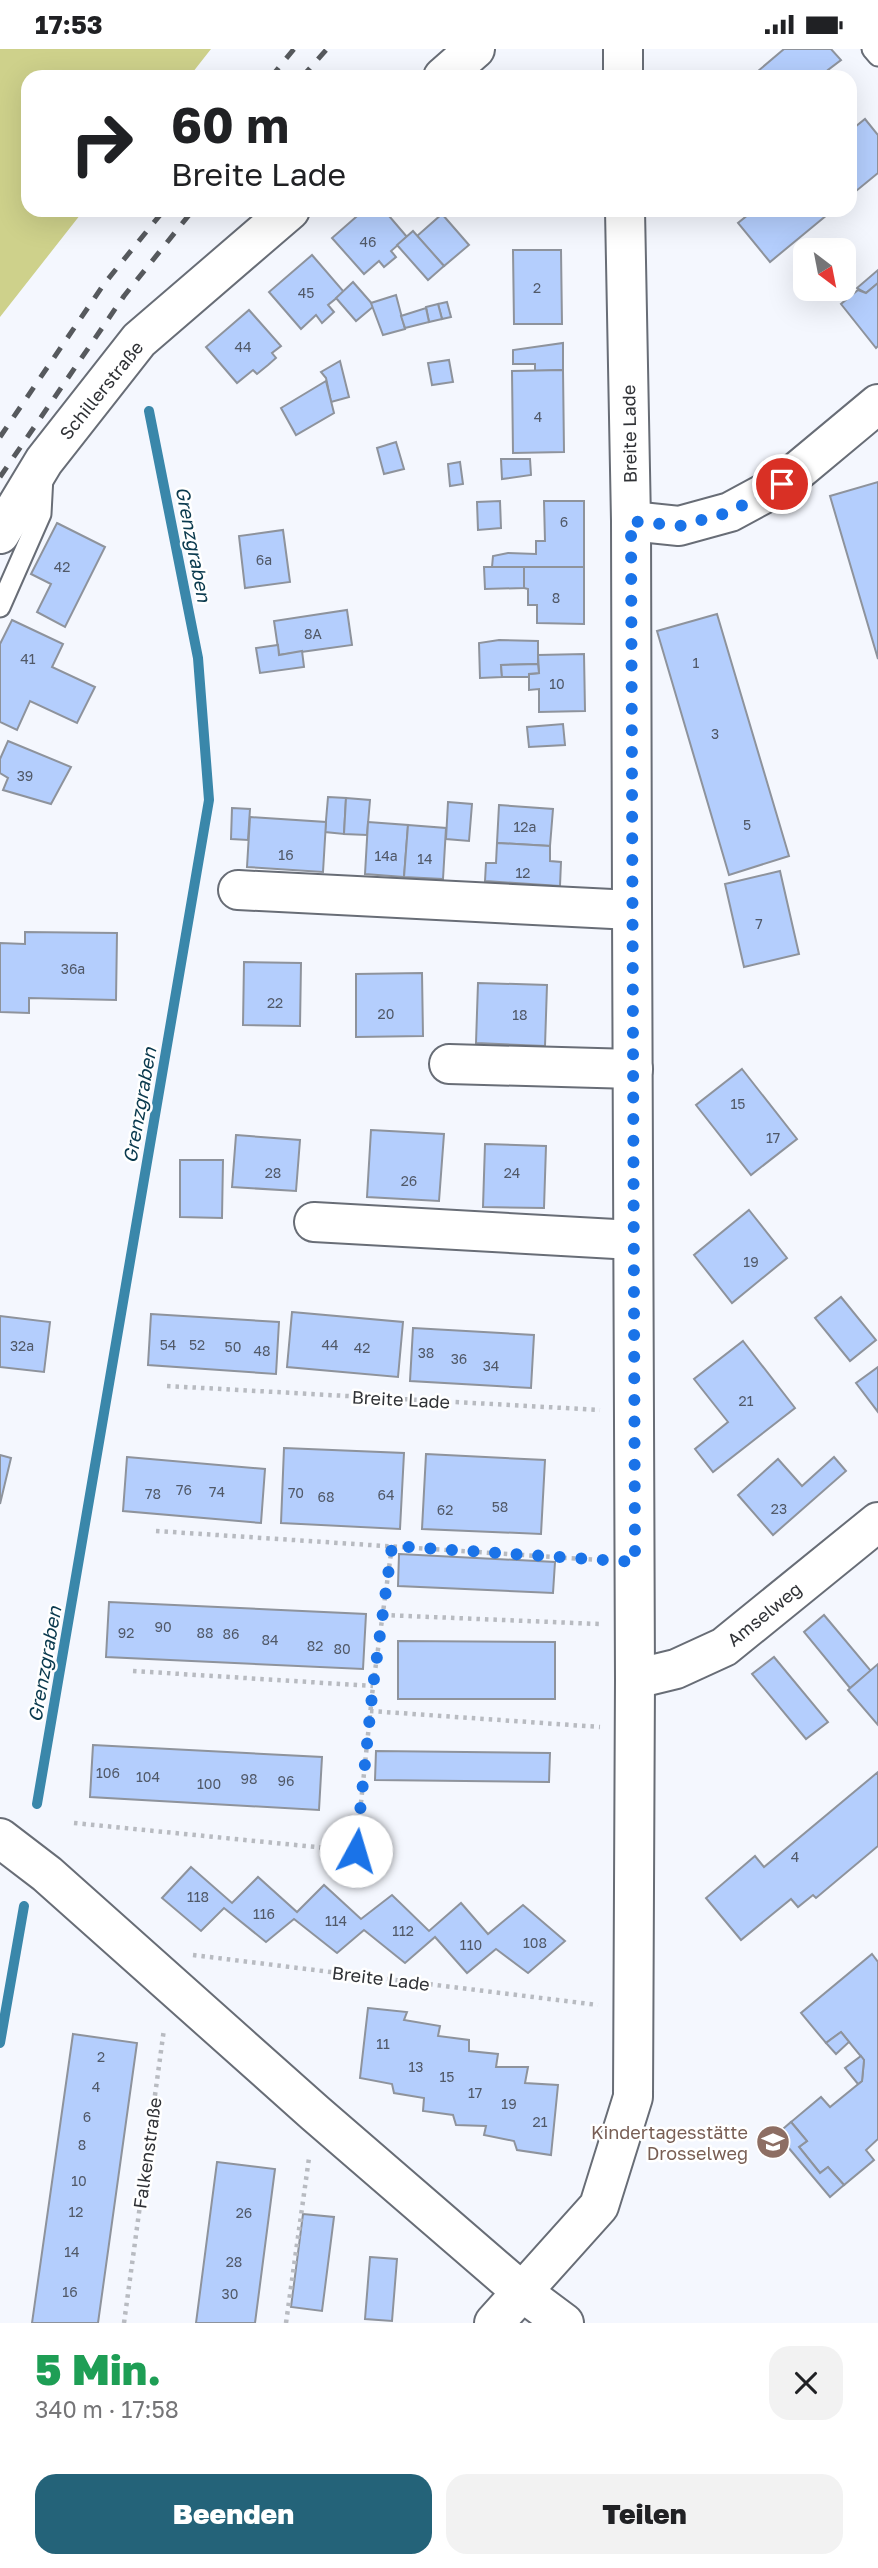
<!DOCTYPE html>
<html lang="de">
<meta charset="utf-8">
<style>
body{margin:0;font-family:"Golos Text",sans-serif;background:#f2f2f2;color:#202124;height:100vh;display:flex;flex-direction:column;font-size:26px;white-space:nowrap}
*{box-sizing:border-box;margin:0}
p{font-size:23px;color:#757577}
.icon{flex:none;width:38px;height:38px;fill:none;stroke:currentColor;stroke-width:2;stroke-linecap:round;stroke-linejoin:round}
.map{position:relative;height:2274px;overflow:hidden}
.panel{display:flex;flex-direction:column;background:#fff;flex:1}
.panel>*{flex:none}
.guide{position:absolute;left:21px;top:21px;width:836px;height:147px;border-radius:21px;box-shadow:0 7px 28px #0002;background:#fff;color:#202124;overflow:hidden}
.needle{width:46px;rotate:148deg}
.tools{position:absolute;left:793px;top:189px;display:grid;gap:14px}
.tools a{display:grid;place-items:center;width:63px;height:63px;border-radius:14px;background:#fff;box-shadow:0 7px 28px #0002;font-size:35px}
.pin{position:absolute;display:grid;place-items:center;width:60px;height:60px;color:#fff;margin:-30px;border:4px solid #fff;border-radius:50%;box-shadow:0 2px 7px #0007}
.me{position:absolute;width:77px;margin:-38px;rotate:6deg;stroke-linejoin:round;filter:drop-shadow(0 0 5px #0008)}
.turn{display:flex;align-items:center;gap:24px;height:147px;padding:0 35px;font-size:32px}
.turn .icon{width:91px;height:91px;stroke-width:2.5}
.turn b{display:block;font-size:49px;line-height:60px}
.round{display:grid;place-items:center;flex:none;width:74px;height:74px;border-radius:21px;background:#f2f2f2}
.overview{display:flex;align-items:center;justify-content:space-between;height:119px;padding:0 35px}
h1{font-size:42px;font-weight:800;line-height:52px;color:#1e9e55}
.button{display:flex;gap:14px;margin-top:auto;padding:14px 35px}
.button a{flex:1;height:80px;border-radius:21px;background:#246379;color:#fff;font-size:28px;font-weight:800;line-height:80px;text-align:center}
.button a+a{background:#f2f2f2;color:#202124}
.status{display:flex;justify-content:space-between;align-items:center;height:49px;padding:0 35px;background:#fff;direction:ltr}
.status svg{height:19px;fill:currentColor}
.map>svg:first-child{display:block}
.green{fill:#ced18b}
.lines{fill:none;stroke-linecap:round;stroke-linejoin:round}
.stream{stroke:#3a87aa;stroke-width:10}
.building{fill:#b4cefd;stroke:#8e939c;stroke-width:2}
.lane-casing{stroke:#686d76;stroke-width:23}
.street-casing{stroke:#686d76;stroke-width:42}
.path{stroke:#b8bbc1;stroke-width:4.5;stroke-dasharray:3.5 5;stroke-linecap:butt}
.lane{stroke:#fff;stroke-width:19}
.street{stroke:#fff;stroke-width:38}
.rail{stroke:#56595d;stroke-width:5;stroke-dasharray:12 12;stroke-linecap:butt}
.route{stroke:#1a73e8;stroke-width:12;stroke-dasharray:0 21.6}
.labels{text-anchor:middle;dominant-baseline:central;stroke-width:5;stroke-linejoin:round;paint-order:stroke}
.number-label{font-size:14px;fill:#515968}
.street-label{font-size:18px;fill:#303236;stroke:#fff}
.education-label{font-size:18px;fill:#785e54;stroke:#fff;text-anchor:end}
.water-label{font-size:19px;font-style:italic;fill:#09394d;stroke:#fff}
</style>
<div class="status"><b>17:53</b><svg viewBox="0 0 49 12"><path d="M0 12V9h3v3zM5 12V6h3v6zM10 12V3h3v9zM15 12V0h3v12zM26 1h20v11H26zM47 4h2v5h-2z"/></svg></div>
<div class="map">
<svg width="878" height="2274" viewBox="0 0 878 2274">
<rect width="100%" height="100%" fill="#f4f7fe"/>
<path class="green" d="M 0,0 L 211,0 L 189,28 L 28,28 L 28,161 L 84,161 L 0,268 Z"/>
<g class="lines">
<g class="stream">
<path d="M 37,1755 L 209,751 L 198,609 L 149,362"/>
<path d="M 0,1994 L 24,1857"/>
</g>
</g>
<g class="building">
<path d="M 784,0 L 831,0 L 841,11 L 828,21 L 834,28 L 751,28 Z"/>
<path d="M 865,70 L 878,86 L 878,124 L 850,147 L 850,82 Z"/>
<path d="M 364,161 L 384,161 L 407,188 L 391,202 L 396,208 L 384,218 L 379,212 L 364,225 L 332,189 Z"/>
<path d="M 754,161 L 833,161 L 770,213 L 738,174 Z"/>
<path d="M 442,165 L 469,196 L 444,217 L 417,187 Z"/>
<path d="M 413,182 L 444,217 L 428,231 L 397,196 Z"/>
<path d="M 513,201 L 561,201 L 562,275 L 514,275 Z"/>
<path d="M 312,206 L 344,243 L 328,256 L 334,263 L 322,274 L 316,266 L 301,280 L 269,243 Z"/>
<path d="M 878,221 L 878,234 L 866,244 L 857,239 Z"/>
<path d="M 353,233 L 374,257 L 356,272 L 336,249 Z"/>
<path d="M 878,234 L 878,297 L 876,299 L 841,255 L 858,241 L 866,244 Z"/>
<path d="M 396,246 L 405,280 L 383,286 L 371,254 Z"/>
<path d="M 447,253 L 451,268 L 442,270 L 438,255 Z"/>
<path d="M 438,255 L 442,270 L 429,273 L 426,258 Z"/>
<path d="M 426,259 L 429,273 L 405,279 L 401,267 Z"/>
<path d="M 249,261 L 281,297 L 272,304 L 276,309 L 268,316 L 257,325 L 253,321 L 237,334 L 206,298 Z"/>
<path d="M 563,294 L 563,321 L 535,322 L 535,315 L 513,315 L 513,301 Z"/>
<path d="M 449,311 L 453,333 L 432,336 L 428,314 Z"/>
<path d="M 340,312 L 349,348 L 331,353 L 326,329 L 321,323 Z"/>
<path d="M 563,321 L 564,403 L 513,404 L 512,322 Z"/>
<path d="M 326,332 L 334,364 L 296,386 L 281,359 Z"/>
<path d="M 396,393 L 404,420 L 384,425 L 377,399 Z"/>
<path d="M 501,410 L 530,410 L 531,426 L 502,430 Z"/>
<path d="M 460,413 L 463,435 L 450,437 L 448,415 Z"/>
<path d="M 878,433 L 878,610 L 830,447 Z"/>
<path d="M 500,452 L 501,479 L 478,481 L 477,453 Z"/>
<path d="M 544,452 L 584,452 L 584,518 L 492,518 L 493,507 L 508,504 L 536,505 L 536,492 L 545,492 Z"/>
<path d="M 57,474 L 105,498 L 65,578 L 37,563 L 51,535 L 31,525 Z"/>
<path d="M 283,481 L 290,533 L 245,539 L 239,487 Z"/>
<path d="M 484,518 L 524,518 L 524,539 L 485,540 Z"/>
<path d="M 524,518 L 584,518 L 584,575 L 537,574 L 537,556 L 528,556 L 528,540 L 524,539 Z"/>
<path d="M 347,561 L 352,596 L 279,606 L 274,572 Z"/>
<path d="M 717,565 L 789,807 L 729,826 L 657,582 Z"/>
<path d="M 12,571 L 63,595 L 52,618 L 95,638 L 77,674 L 30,652 L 17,681 L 0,673 L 0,595 Z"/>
<path d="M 499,591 L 538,592 L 538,615 L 501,616 L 502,628 L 480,629 L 479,594 Z"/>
<path d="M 278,596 L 279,606 L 302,602 L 304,618 L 260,624 L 256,599 Z"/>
<path d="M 584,605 L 585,662 L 539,663 L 539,640 L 529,641 L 529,625 L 539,624 L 538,606 Z"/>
<path d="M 538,615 L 539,624 L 529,625 L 529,628 L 502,628 L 501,616 Z"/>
<path d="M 563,675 L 565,696 L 529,698 L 527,678 Z"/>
<path d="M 8,692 L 71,718 L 51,755 L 3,741 L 8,729 L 0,724 L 0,710 Z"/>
<path d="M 328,748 L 346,749 L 344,785 L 325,783 Z"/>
<path d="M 346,749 L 370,751 L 367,786 L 344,785 Z"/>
<path d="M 448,753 L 472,755 L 469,792 L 446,790 Z"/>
<path d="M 499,756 L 553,760 L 550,797 L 497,794 Z"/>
<path d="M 232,759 L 250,760 L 248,791 L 231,790 Z"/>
<path d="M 250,768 L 326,773 L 323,823 L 247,818 Z"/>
<path d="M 368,773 L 408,776 L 404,828 L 365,825 Z"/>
<path d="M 408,776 L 446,779 L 443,830 L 404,828 Z"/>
<path d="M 497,794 L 550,797 L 550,812 L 561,813 L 560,837 L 485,832 L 486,814 L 496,814 Z"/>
<path d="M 780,822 L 799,905 L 744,918 L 725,835 Z"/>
<path d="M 25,883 L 117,884 L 116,951 L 29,949 L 29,964 L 0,963 L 0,894 L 25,895 Z"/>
<path d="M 244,913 L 301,914 L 300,977 L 243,976 Z"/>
<path d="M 422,924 L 423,987 L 356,988 L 356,925 Z"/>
<path d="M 478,934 L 547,936 L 545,997 L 476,994 Z"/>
<path d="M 742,1020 L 797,1090 L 751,1126 L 696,1056 Z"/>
<path d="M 371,1081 L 444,1085 L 439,1152 L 367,1148 Z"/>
<path d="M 236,1086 L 300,1091 L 296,1142 L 232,1138 Z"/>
<path d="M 485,1095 L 546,1097 L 544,1159 L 483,1158 Z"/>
<path d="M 180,1111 L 223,1111 L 222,1169 L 180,1168 Z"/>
<path d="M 749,1161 L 787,1209 L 732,1254 L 694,1206 Z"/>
<path d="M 841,1248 L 876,1291 L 850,1312 L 815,1269 Z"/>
<path d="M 292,1263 L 403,1273 L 398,1328 L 287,1318 Z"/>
<path d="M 151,1265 L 279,1273 L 276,1325 L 148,1316 Z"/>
<path d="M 0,1267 L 50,1273 L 44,1323 L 0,1318 Z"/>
<path d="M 413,1279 L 534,1286 L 531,1339 L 410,1332 Z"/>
<path d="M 743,1292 L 795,1359 L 713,1423 L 695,1400 L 728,1373 L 694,1330 Z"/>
<path d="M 878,1318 L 878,1363 L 856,1334 Z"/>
<path d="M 284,1399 L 404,1404 L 400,1480 L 281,1474 Z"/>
<path d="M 426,1405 L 545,1411 L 541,1485 L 422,1480 Z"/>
<path d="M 0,1406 L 11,1409 L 0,1455 Z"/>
<path d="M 127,1408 L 265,1420 L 261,1474 L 123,1462 Z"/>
<path d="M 834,1408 L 846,1422 L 773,1486 L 738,1446 L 778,1410 L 802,1437 Z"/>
<path d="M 399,1505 L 555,1513 L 553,1544 L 398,1537 Z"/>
<path d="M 109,1553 L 366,1565 L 363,1620 L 106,1608 Z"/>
<path d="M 824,1566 L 871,1622 L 850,1639 L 804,1583 Z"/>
<path d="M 398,1592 L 555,1593 L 555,1650 L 398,1650 Z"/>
<path d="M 774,1608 L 828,1673 L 806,1690 L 752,1625 Z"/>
<path d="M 878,1615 L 878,1676 L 848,1641 Z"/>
<path d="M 93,1696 L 322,1708 L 319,1761 L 90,1748 Z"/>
<path d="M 376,1702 L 550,1704 L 549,1733 L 375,1731 Z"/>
<path d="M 878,1723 L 878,1797 L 816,1849 L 813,1846 L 798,1858 L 791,1850 L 741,1891 L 706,1849 L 755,1807 L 764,1818 Z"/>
<path d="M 191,1818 L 232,1854 L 258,1828 L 297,1863 L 324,1836 L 361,1870 L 392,1846 L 429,1882 L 461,1854 L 488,1885 L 523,1856 L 565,1892 L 528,1924 L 496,1900 L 467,1924 L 435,1888 L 405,1914 L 364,1881 L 337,1904 L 294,1870 L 266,1893 L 224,1859 L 201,1882 L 162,1849 Z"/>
<path d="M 872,1905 L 878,1913 L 878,2090 L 866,2101 L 874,2111 L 844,2136 L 828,2118 L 820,2124 L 799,2098 L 807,2092 L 791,2073 L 821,2048 L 830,2058 L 862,2032 L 864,2011 L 841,1983 L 826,1994 L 801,1964 Z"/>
<path d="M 368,1959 L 407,1963 L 404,1971 L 440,1977 L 438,1987 L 469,1991 L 469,2002 L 498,2005 L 496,2018 L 528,2018 L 525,2034 L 558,2036 L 551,2106 L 517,2101 L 514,2092 L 484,2086 L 486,2077 L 456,2076 L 453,2066 L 423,2062 L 424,2049 L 394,2044 L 392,2035 L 360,2029 Z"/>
<path d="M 841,1983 L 849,1993 L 836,2005 L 826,1994 Z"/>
<path d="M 73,1985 L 137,1994 L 98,2274 L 32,2274 Z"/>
<path d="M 861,2007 L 864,2011 L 862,2032 L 858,2035 L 845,2019 Z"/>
<path d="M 791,2073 L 807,2092 L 799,2098 L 820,2124 L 828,2118 L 844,2136 L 830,2148 L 777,2085 Z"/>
<path d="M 217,2113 L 275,2120 L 255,2274 L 196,2274 Z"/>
<path d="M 303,2165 L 334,2168 L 322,2262 L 291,2258 Z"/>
<path d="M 370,2208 L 397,2210 L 392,2272 L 365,2270 Z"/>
</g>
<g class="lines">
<g class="lane-casing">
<g id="lane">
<path d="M 872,0 L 878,7"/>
<path d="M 0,558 L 41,465 L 43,427"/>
</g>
</g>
<g class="street-casing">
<g id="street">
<path d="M 623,0 L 623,28"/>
<path d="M 443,28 L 475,0"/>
<path d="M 631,472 L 679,477 L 730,463 L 782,435 L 878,355"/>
<path d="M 0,485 L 44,412 L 139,291 L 290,161"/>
<path d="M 238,841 L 632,861"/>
<path d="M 449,1015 L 633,1020"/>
<path d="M 314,1173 L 633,1191"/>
<path d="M 635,1630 L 676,1620 L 724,1598 L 878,1473"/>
<path d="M 0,1789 L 47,1825 L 315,2064 L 521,2242 L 564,2274"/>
<path d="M 494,2274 L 599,2157 L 633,2048 L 635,1630 L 632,861 L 631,472 L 625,161"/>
</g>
</g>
<g class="path">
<path d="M 167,1337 L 600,1361"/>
<path d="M 156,1482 L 599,1511"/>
<path d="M 383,1566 L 599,1575"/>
<path d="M 133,1622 L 373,1637"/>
<path d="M 370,1662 L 600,1678"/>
<path d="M 74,1774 L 356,1802 L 373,1637 L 392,1497"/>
<path d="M 193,1906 L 598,1956"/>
<path d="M 124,2274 L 164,1980"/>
<path d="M 286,2274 L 309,2109"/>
</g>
<use href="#lane" class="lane"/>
<use href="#street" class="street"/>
<g class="rail">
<path d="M 271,28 L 294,0"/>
<path d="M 302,28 L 327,0"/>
<path d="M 0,388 L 104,235 L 164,161"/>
<path d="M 0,428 L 124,247 L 193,161"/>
</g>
</g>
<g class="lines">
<path class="route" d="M 356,1802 L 373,1637 L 392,1497 L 635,1513 L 631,472 L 680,477 L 730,463 L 782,435"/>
</g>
<defs>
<g id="school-disc" transform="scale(1.75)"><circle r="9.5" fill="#8d6e63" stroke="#fff"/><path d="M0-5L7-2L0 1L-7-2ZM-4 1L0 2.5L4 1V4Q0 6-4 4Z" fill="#fff"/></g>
</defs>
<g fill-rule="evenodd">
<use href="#school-disc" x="773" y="2093"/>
</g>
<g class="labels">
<g class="number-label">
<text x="368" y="192">46</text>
<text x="537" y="238">2</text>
<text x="306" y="243">45</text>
<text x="243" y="297">44</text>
<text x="538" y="367">4</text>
<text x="564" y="472">6</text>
<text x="264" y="510">6a</text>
<text x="62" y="517">42</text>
<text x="556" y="548">8</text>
<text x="313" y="584">8A</text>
<text x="28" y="609">41</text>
<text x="696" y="613">1</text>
<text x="557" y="634">10</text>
<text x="715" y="684">3</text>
<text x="25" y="726">39</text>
<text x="747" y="775">5</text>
<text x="525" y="777">12a</text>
<text x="286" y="805">16</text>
<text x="386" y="806">14a</text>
<text x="425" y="809">14</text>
<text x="523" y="823">12</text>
<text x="759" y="874">7</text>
<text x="73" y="919">36a</text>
<text x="275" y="953">22</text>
<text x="386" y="964">20</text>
<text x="520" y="965">18</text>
<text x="738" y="1054">15</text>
<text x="773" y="1088">17</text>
<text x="273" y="1123">28</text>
<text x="512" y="1123">24</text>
<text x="409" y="1131">26</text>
<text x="751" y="1212">19</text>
<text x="168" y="1295">54</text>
<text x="197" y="1295">52</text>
<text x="330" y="1295">44</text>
<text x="22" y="1296">32a</text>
<text x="233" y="1297">50</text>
<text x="362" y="1298">42</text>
<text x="262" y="1301">48</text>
<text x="426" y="1303">38</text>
<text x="459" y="1309">36</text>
<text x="491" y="1316">34</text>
<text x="746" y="1351">21</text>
<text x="184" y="1440">76</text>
<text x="217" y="1442">74</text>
<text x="296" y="1443">70</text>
<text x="153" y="1444">78</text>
<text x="386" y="1445">64</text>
<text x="326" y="1447">68</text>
<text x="500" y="1457">58</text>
<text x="779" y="1459">23</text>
<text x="445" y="1460">62</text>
<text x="163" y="1577">90</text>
<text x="126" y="1583">92</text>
<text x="205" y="1583">88</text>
<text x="231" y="1584">86</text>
<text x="270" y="1590">84</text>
<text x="315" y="1596">82</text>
<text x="342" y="1599">80</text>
<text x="108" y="1723">106</text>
<text x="148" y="1727">104</text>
<text x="249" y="1729">98</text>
<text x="286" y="1731">96</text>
<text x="209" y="1734">100</text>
<text x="795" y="1807">4</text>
<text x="198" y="1847">118</text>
<text x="264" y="1864">116</text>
<text x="336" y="1871">114</text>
<text x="403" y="1881">112</text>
<text x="535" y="1893">108</text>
<text x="471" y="1895">110</text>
<text x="383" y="1994">11</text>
<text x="101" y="2007">2</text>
<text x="416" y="2017">13</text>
<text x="447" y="2027">15</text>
<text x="96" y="2037">4</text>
<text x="475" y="2043">17</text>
<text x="509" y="2054">19</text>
<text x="87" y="2067">6</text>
<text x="540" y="2072">21</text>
<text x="82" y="2095">8</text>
<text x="79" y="2131">10</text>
<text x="76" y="2162">12</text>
<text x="244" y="2163">26</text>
<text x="72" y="2202">14</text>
<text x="234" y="2212">28</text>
<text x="70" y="2242">16</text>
<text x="230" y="2244">30</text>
</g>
<g class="street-label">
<text transform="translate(101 341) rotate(-51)">Schillerstraße</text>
<text transform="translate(629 385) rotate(-91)">Breite Lade</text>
<text transform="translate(401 1350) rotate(3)">Breite Lade</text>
<text transform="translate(764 1565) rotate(-39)">Amselweg</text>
<text transform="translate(381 1929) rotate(7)">Breite Lade</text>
<text transform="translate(147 2104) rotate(-82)">Falkenstraße</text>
</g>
<g class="education-label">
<text x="748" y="2083">Kindertagesstätte<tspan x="748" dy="21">Drosselweg</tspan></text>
</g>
<g class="water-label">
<text transform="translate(194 495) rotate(79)">Grenzgraben</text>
<text transform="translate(139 1056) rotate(-80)">Grenzgraben</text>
<text transform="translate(44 1615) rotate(-80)">Grenzgraben</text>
</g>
</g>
</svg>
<div class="tools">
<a><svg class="needle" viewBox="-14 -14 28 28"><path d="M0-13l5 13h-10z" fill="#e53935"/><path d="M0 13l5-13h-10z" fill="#757577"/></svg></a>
</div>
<div class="pin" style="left:782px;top:435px;background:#d93025"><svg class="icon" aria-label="arrive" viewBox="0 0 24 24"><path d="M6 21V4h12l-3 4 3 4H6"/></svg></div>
<svg class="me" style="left:356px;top:1802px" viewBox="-20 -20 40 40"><circle r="19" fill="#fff"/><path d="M0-13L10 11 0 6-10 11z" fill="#1a73e8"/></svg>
<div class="guide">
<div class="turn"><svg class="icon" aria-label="right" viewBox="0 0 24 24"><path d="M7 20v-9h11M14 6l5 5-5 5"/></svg><div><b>60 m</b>Breite Lade</div></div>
</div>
</div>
<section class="panel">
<div class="overview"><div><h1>5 Min.</h1><p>340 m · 17:58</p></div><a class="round"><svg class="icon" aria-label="close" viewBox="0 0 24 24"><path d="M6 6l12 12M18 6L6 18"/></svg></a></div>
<div class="button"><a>Beenden</a><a>Teilen</a></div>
</section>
